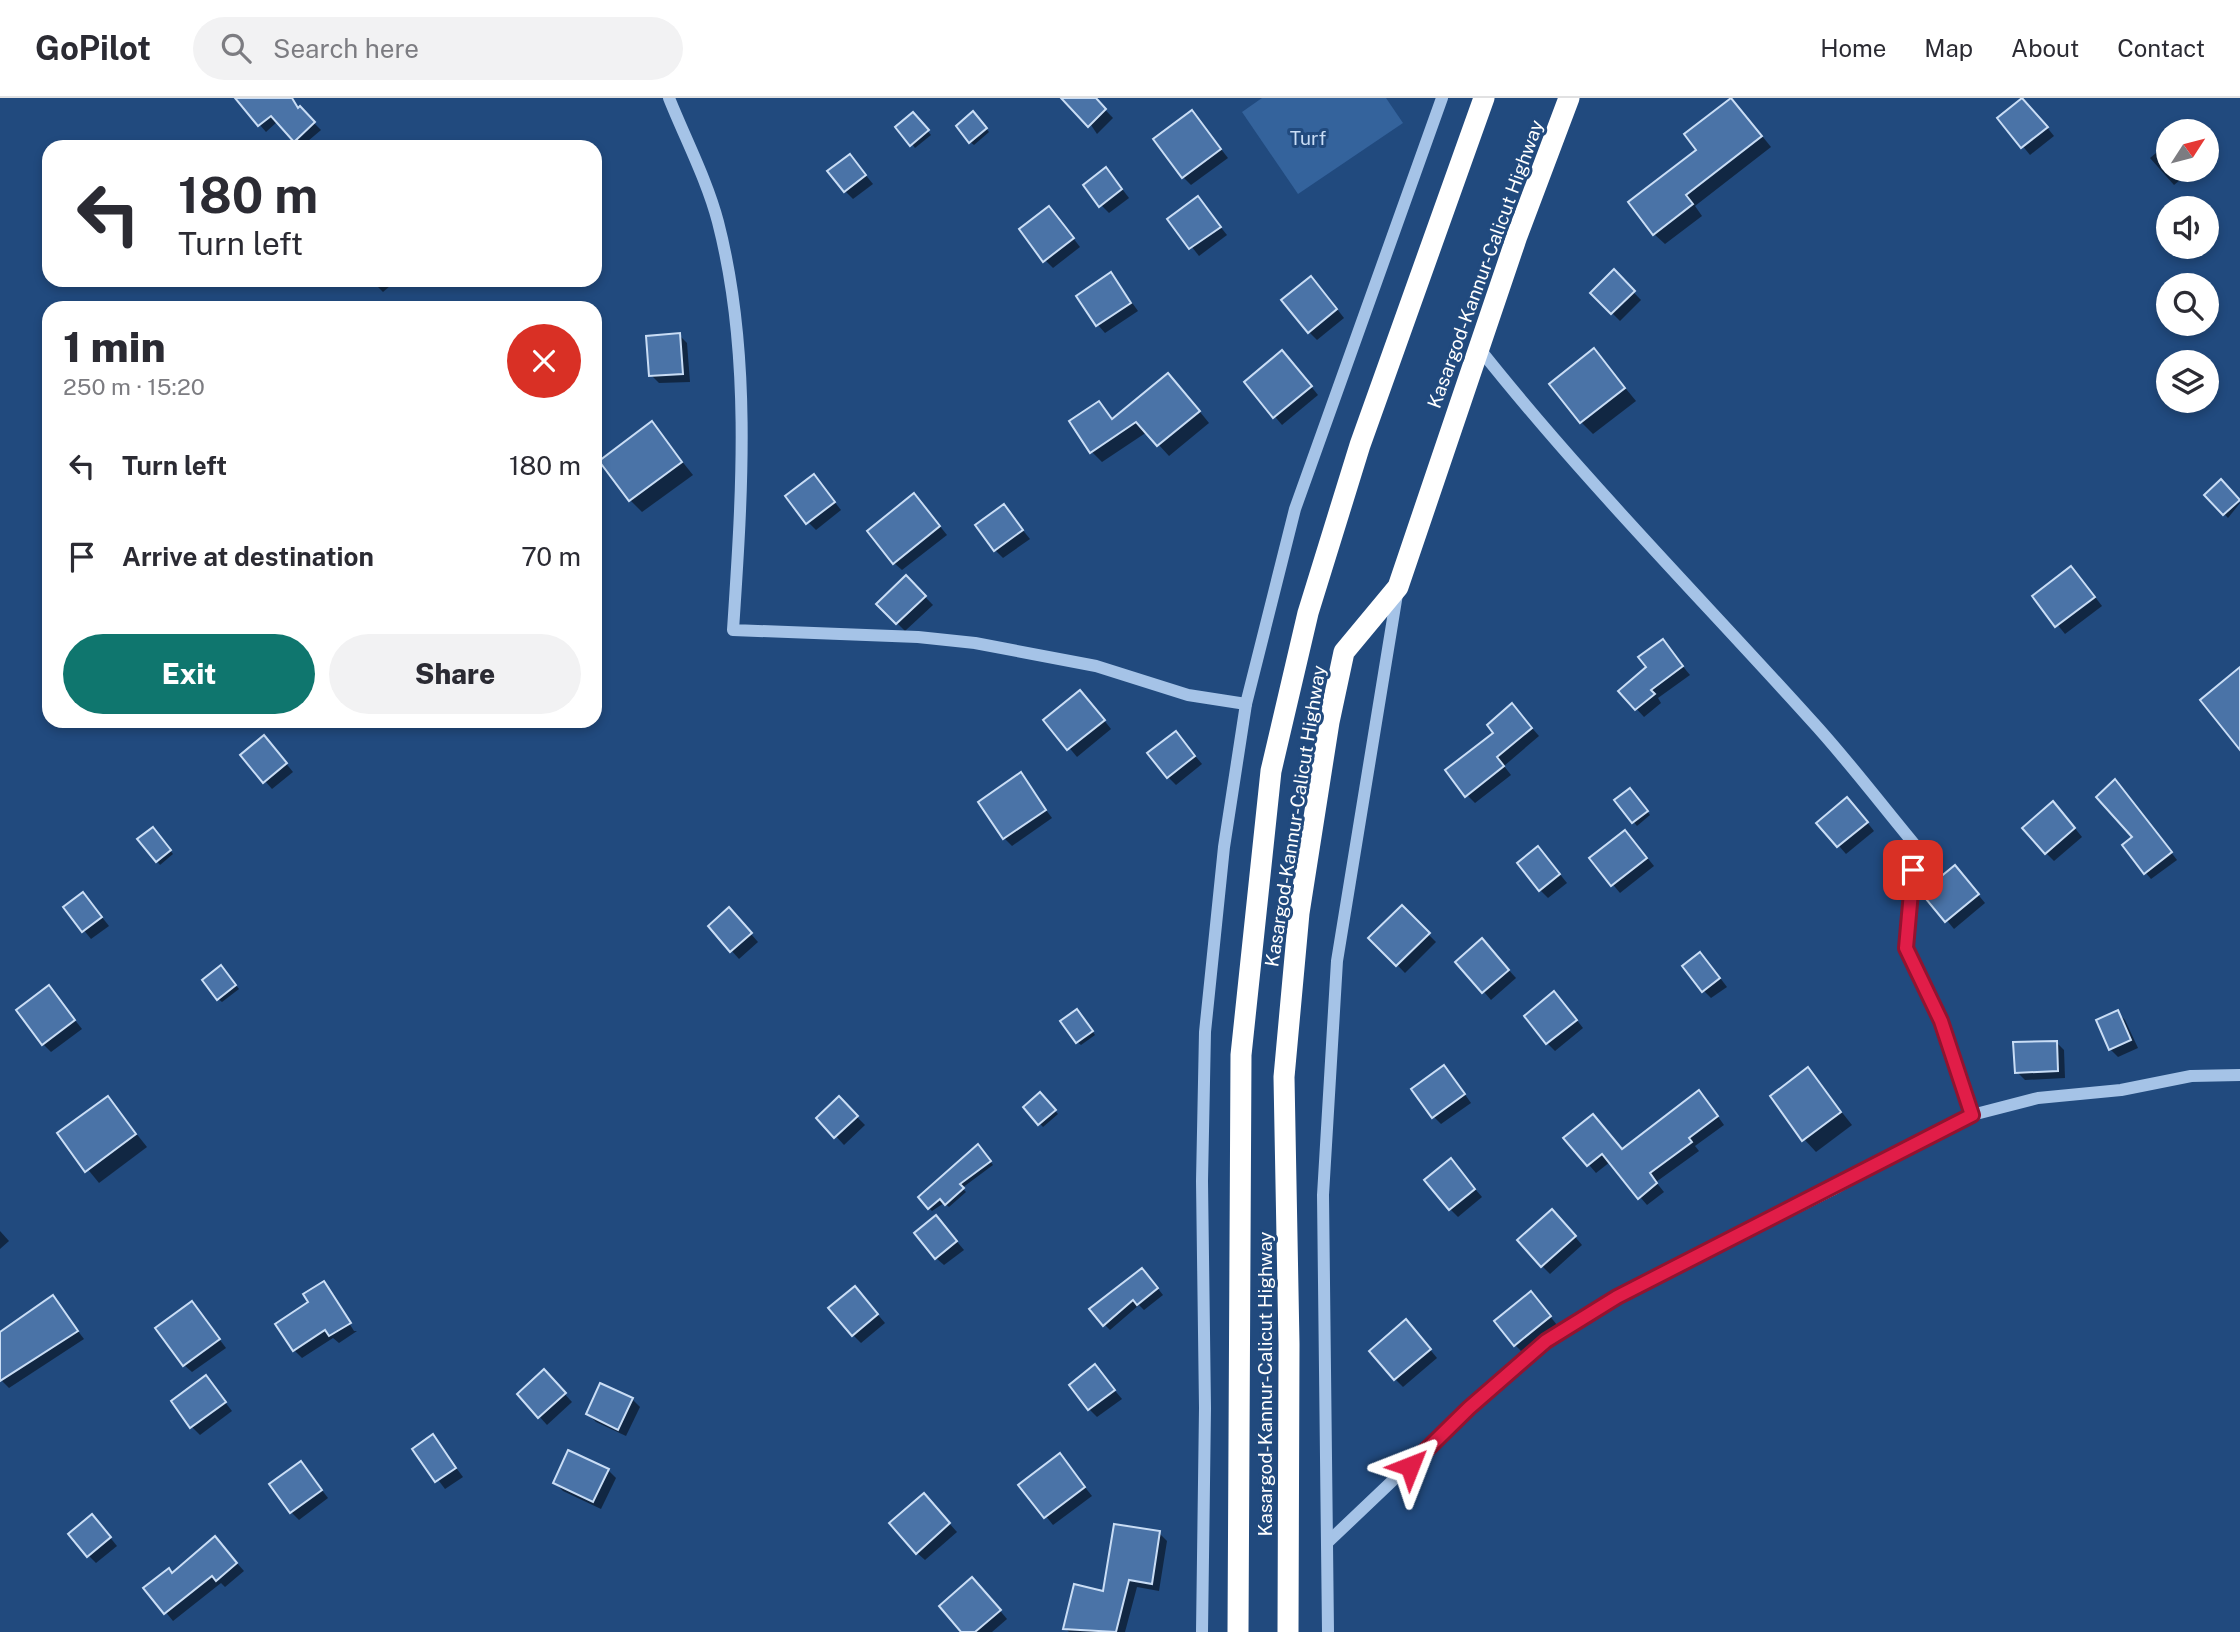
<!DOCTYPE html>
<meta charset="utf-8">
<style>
body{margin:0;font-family:"Public Sans",sans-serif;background:#f2f2f3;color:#2b2b33;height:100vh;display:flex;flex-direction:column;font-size:26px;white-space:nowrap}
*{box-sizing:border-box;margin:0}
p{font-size:23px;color:#7c7c81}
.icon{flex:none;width:38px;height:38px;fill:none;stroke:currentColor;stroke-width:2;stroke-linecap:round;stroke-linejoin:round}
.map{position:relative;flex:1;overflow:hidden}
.details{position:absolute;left:42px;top:203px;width:560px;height:427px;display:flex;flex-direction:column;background:#fff;border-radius:21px;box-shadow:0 4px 10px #0003}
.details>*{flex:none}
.banner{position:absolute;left:42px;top:42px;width:560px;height:147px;border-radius:21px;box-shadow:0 4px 10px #0003;background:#fff;color:#2b2b33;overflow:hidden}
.needle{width:46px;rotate:54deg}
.fabs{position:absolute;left:2156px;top:21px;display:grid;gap:14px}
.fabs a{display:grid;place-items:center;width:63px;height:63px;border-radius:50%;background:#fff;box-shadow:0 4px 10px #0003;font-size:35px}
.pin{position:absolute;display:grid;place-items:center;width:60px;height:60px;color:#fff;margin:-30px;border-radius:14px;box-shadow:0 4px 10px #0006}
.me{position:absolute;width:77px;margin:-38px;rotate:45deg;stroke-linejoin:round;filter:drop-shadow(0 0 5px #0008)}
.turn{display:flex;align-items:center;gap:24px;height:147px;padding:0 21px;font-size:32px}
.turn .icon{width:91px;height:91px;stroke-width:2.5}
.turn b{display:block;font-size:49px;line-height:60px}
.round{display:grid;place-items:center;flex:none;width:74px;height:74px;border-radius:37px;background:#f2f2f3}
.headline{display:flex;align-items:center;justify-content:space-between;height:119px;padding:0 21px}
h1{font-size:42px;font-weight:800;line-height:52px}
.cta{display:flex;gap:14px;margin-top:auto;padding:14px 21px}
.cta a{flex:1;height:80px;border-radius:42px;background:#0f766e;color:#fff;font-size:28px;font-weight:800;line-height:80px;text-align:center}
.cta a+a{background:#f2f2f3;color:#2b2b33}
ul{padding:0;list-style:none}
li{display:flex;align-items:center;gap:21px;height:91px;padding:0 21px}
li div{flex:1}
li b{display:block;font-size:26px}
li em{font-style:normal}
header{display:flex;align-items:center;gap:42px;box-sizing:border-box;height:98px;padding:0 35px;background:#fff;border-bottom:2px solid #e1e1e2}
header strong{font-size:33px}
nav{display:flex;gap:38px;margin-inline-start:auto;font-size:24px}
.search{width:490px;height:63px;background:#f2f2f3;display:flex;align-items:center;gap:18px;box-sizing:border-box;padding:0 24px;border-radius:38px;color:#7c7c81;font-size:26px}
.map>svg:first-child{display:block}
.green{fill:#34639c}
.shadow{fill:#0007}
.building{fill:#4a73a7;stroke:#c9ddf5;stroke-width:2}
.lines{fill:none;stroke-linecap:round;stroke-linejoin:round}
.minor{stroke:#a5c3e7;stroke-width:12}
.highway{stroke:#fff;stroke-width:21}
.route-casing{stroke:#92132f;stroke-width:18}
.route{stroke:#e11d48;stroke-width:12}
.labels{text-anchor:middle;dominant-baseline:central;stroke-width:6;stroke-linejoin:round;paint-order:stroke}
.park-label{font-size:19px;fill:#c9ddf5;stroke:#214a7e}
.street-label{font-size:19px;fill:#fff;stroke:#214a7e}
</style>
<header>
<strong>GoPilot</strong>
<div class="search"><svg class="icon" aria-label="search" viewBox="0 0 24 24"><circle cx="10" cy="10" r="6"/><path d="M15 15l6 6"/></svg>Search here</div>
<nav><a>Home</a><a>Map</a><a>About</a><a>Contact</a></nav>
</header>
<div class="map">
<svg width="2240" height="1534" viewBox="0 0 2240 1534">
<rect width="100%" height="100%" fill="#214a7e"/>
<path class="green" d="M 1262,0 L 1386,0 L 1403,25 L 1298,96 L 1242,14 Z"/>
<g class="shadow">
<path d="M 245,0 L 289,0 L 321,32 L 301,49 L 278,23 L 266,34 L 240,4 Z"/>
<path d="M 1073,0 L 1094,0 L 1113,20 L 1097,36 Z"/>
<path d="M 1732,1 L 1771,49 L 1695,108 L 1702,118 L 1665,146 L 1654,136 L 1699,52 Z"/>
<path d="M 2024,1 L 2054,38 L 2030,57 L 2000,20 Z"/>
<path d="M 1192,14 L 1228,60 L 1191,87 L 1183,79 Z"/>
<path d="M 916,19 L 931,37 L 915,50 L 912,46 Z"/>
<path d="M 977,19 L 989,34 L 974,47 L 970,44 Z"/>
<path d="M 2167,46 L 2168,72 L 2191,73 L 2174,87 L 2150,60 Z"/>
<path d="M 850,58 L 873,86 L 853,101 L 845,93 Z"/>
<path d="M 1113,79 L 1129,100 L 1109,115 L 1101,107 Z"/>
<path d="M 1198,101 L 1227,137 L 1199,158 L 1170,121 Z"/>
<path d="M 1057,119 L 1080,149 L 1053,170 L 1045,162 Z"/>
<path d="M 1614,174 L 1641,202 L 1620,223 L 1592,195 Z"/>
<path d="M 1111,176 L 1138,213 L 1105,235 L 1098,227 Z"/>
<path d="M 371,182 L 397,182 L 383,194 Z"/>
<path d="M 1319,188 L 1344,220 L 1317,242 L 1309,234 Z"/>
<path d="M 679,237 L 687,245 L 690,284 L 659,285 L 651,277 Z"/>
<path d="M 1594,252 L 1636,303 L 1593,336 L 1581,324 Z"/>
<path d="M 1290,262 L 1318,297 L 1282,327 L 1246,284 Z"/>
<path d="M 1179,288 L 1209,325 L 1169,358 L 1147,334 L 1102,364 L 1091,353 L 1099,305 L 1114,322 Z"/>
<path d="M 652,326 L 693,377 L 642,414 L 630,402 Z"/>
<path d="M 2221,384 L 2240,405 L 2228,420 L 2207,397 Z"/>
<path d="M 821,387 L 841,412 L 816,432 L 808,424 Z"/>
<path d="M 922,406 L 947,437 L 902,472 L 894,465 Z"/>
<path d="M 1004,409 L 1030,441 L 1003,460 L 995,452 Z"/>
<path d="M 2079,478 L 2102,508 L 2065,536 L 2034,498 Z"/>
<path d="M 906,479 L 933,507 L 905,533 L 878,506 Z"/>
<path d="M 1662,543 L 1690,577 L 1658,600 L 1661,605 L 1644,619 L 1621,594 L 1648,570 Z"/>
<path d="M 1088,602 L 1111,631 L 1077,659 L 1046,622 Z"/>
<path d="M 1520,616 L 1539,638 L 1504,668 L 1511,677 L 1475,705 L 1467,697 L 1496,635 Z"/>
<path d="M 1176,635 L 1202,666 L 1176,687 L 1168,679 Z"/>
<path d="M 271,647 L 293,674 L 272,691 L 265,683 Z"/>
<path d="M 1020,677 L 1052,720 L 1012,748 L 1004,740 Z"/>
<path d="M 2121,690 L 2177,762 L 2151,781 L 2145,774 Z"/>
<path d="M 1633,695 L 1650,717 L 1637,728 L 1617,702 Z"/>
<path d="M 1855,709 L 1874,733 L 1846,756 L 1819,725 Z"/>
<path d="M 2061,713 L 2082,739 L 2054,763 L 2046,755 Z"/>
<path d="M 156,735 L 173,756 L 160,767 L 140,741 Z"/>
<path d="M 1633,742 L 1654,768 L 1620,795 L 1591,760 Z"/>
<path d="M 1546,759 L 1567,785 L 1548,800 L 1540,792 Z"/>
<path d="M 1962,777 L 1985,805 L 1954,831 L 1924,795 Z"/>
<path d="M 90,804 L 109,828 L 91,841 L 65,809 Z"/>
<path d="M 1402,810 L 1436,844 L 1405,875 L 1371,840 Z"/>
<path d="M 737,820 L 758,844 L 739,861 L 710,829 Z"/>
<path d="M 1489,850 L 1516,880 L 1491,902 L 1458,864 Z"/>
<path d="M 1708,864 L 1727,889 L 1711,900 L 1704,893 Z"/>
<path d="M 224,872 L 239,891 L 222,904 L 218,901 Z"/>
<path d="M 49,889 L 82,931 L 51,954 L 43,946 Z"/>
<path d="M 1562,903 L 1583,930 L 1555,953 L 1547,945 Z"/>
<path d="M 2117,914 L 2125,922 L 2138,950 L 2118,959 L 2110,951 Z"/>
<path d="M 1080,916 L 1095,937 L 1081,947 L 1077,944 Z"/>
<path d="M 2056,944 L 2064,952 L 2065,980 L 2025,982 L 2017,974 Z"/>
<path d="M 1808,972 L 1852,1027 L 1816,1054 L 1804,1041 Z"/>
<path d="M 1452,978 L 1471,1005 L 1441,1026 L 1433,1018 Z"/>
<path d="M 1040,996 L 1058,1016 L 1043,1029 L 1025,1009 Z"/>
<path d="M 108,1000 L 147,1049 L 99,1085 L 59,1036 Z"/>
<path d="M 839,1001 L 865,1027 L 844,1047 L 819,1020 Z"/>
<path d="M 1707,1003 L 1724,1027 L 1695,1048 L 1699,1053 L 1656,1084 L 1664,1094 L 1647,1107 L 1610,1064 L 1596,1075 L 1566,1040 L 1623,1052 Z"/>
<path d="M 978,1048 L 993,1067 L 962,1090 L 966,1094 L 949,1109 L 944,1105 L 932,1113 L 929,1110 L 964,1059 Z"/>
<path d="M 1458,1071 L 1482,1099 L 1458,1119 L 1450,1111 Z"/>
<path d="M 1560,1121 L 1582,1147 L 1550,1176 L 1542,1168 Z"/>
<path d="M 943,1127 L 964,1152 L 944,1167 L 936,1160 Z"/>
<path d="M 0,1133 L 9,1143 L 0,1151 Z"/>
<path d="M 1148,1178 L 1163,1197 L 1144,1212 L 1139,1207 L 1110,1232 L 1104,1226 Z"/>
<path d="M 324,1185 L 354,1233 L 357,1233 L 339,1245 L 333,1240 L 302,1260 L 294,1252 L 310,1205 Z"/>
<path d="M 862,1198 L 885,1225 L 861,1245 L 853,1237 Z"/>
<path d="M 52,1199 L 84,1241 L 9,1290 L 0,1281 L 0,1235 Z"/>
<path d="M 1538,1203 L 1557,1227 L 1523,1255 L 1515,1247 Z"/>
<path d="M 192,1205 L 226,1250 L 192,1274 L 184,1267 Z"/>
<path d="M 1414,1232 L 1437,1260 L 1403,1289 L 1395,1281 Z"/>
<path d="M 1095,1269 L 1122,1301 L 1097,1319 L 1089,1311 Z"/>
<path d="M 206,1280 L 232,1313 L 200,1337 L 192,1329 Z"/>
<path d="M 552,1282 L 572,1304 L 547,1327 L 519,1296 Z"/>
<path d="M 632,1301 L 640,1309 L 626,1338 L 596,1324 L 588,1316 Z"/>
<path d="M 433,1339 L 463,1379 L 445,1391 L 415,1351 Z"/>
<path d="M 1060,1358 L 1092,1398 L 1053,1427 L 1021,1387 Z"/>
<path d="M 301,1365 L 328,1400 L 299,1422 L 291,1414 Z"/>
<path d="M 608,1372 L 616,1380 L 601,1411 L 563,1393 L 555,1385 Z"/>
<path d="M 931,1405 L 957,1434 L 925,1462 L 917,1455 Z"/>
<path d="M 100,1427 L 117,1448 L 96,1465 L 88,1457 Z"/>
<path d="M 1159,1435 L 1167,1443 L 1159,1493 L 1137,1489 L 1125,1534 L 1069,1534 L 1065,1530 L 1104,1496 Z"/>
<path d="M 223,1449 L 244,1473 L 225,1489 L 221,1485 L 173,1523 L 146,1490 Z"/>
<path d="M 980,1489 L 1007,1521 L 992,1534 L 964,1534 Z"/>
</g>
<g class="building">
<path d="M 235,0 L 292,0 L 298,10 L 300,8 L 315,24 L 294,44 L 271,18 L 258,28 Z"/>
<path d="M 1061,0 L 1096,0 L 1106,11 L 1088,29 Z"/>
<path d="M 1731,0 L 1762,38 L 1686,97 L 1693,106 L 1653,137 L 1628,104 L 1696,52 L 1684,36 Z"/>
<path d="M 2022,0 L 2048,29 L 2021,50 L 1997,20 Z"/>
<path d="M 1192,12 L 1221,51 L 1182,80 L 1153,41 Z"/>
<path d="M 973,13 L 987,30 L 969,45 L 956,28 Z"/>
<path d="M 913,14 L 929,32 L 910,48 L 895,29 Z"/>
<path d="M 850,56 L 866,77 L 844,94 L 827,73 Z"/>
<path d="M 1106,69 L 1122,91 L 1099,109 L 1083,87 Z"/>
<path d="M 1198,98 L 1221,129 L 1189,151 L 1167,121 Z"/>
<path d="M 1049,108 L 1074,140 L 1043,164 L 1019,131 Z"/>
<path d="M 1614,171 L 1635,193 L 1611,216 L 1590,195 Z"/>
<path d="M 1111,174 L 1131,205 L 1096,228 L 1076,198 Z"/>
<path d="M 1311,178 L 1337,211 L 1308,235 L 1281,202 Z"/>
<path d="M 680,235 L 683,276 L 649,278 L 646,238 Z"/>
<path d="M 1594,250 L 1625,290 L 1580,325 L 1549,286 Z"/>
<path d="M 1282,252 L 1312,288 L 1273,320 L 1244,284 Z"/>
<path d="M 1168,275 L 1200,313 L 1157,348 L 1136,324 L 1090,355 L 1069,323 L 1099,303 L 1112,321 Z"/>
<path d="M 652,323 L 682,364 L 629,403 L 599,363 Z"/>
<path d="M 814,376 L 835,404 L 806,426 L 785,398 Z"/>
<path d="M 2221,381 L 2240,402 L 2223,417 L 2204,397 Z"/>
<path d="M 914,395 L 940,428 L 893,466 L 867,433 Z"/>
<path d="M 1004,406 L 1023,432 L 994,453 L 975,427 Z"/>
<path d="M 2071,468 L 2095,499 L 2055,529 L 2032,498 Z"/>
<path d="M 906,477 L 926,498 L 896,526 L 876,506 Z"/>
<path d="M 1663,541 L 1683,568 L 1651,592 L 1655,596 L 1635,612 L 1618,593 L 1646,569 L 1638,559 Z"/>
<path d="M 2240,569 L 2240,652 L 2200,602 Z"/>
<path d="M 1080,592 L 1105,622 L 1067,652 L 1043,622 Z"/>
<path d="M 1512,605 L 1532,630 L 1497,659 L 1504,668 L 1465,699 L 1445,672 L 1493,635 L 1487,627 Z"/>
<path d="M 1176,633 L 1195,658 L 1167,680 L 1147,655 Z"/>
<path d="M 264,637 L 287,665 L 263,685 L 240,657 Z"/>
<path d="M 1021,674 L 1046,712 L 1003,741 L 978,704 Z"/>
<path d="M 2115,681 L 2172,754 L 2144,776 L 2122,747 L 2132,739 L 2096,699 Z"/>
<path d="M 1630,690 L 1648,713 L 1632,725 L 1614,702 Z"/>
<path d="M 1847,699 L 1868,724 L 1837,749 L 1816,725 Z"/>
<path d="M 2053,703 L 2075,730 L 2045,756 L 2022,730 Z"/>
<path d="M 153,729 L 171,752 L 156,764 L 137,741 Z"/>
<path d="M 1625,732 L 1647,760 L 1611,788 L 1589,760 Z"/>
<path d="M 1538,748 L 1560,776 L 1539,793 L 1517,765 Z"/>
<path d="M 1955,767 L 1979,796 L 1945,824 L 1921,795 Z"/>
<path d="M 83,794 L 102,819 L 82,834 L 63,809 Z"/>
<path d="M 1402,807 L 1430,835 L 1396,868 L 1368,840 Z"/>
<path d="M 729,809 L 752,835 L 730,854 L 708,828 Z"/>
<path d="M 1482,840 L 1509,872 L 1482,895 L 1455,864 Z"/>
<path d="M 1700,854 L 1720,880 L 1702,894 L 1682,868 Z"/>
<path d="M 221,867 L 236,887 L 217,902 L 202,882 Z"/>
<path d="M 49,887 L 75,922 L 42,947 L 16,912 Z"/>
<path d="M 1554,893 L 1577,922 L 1546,946 L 1524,918 Z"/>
<path d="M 1077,911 L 1093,933 L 1076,945 L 1060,923 Z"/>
<path d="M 2118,912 L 2131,942 L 2109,952 L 2096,922 Z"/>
<path d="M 2057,943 L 2058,973 L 2015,975 L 2013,944 Z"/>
<path d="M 1444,967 L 1465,996 L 1432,1020 L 1411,991 Z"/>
<path d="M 1808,969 L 1841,1014 L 1802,1043 L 1770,998 Z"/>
<path d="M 1699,992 L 1718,1018 L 1689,1040 L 1692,1044 L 1650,1075 L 1657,1085 L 1638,1101 L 1602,1056 L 1587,1068 L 1563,1040 L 1593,1016 L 1622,1051 Z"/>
<path d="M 1040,994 L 1056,1012 L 1038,1027 L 1023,1009 Z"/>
<path d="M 108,998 L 136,1036 L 85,1074 L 57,1035 Z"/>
<path d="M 839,998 L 858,1018 L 834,1040 L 816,1020 Z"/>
<path d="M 978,1046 L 991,1063 L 960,1086 L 964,1090 L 945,1107 L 940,1101 L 928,1111 L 918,1099 Z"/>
<path d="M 1451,1060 L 1475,1091 L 1449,1112 L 1424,1082 Z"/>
<path d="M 1552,1111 L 1576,1138 L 1541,1169 L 1517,1142 Z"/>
<path d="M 936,1117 L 957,1143 L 935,1161 L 914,1135 Z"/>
<path d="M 1142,1170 L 1158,1190 L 1137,1207 L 1133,1202 L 1103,1228 L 1089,1211 Z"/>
<path d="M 324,1183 L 351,1225 L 329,1238 L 325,1232 L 293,1253 L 275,1226 L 308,1204 L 303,1196 Z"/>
<path d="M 855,1188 L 878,1216 L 852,1238 L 828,1210 Z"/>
<path d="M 1531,1193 L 1551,1218 L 1514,1248 L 1494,1223 Z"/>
<path d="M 53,1197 L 78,1233 L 0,1283 L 0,1234 Z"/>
<path d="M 192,1203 L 220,1241 L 183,1268 L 155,1230 Z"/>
<path d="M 1406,1221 L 1431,1251 L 1394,1282 L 1369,1253 Z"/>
<path d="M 1095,1266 L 1115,1292 L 1088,1312 L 1069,1287 Z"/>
<path d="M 544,1271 L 566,1295 L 538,1320 L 517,1296 Z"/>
<path d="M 206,1277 L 226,1304 L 190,1330 L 171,1303 Z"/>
<path d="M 600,1285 L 633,1300 L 618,1332 L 586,1316 Z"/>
<path d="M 433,1336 L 456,1370 L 435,1384 L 412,1351 Z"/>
<path d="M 568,1352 L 609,1371 L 593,1404 L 553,1385 Z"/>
<path d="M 1060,1355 L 1085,1389 L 1044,1420 L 1018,1387 Z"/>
<path d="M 301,1363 L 322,1392 L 290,1415 L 269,1386 Z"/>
<path d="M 924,1395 L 950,1425 L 916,1456 L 889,1425 Z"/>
<path d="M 92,1416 L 111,1439 L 87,1459 L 68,1436 Z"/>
<path d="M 1114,1426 L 1160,1433 L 1152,1486 L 1129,1482 L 1116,1534 L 1063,1531 L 1074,1486 L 1103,1493 Z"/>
<path d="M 215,1438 L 237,1465 L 216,1483 L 212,1478 L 164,1516 L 143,1490 L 169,1470 L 172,1475 Z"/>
<path d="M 972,1479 L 1001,1512 L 975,1534 L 961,1534 L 939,1508 Z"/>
</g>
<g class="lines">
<g class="minor">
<path d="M 669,0 C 685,40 707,82 718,124 C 752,256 742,397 733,532 L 918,539 L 975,545 L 1096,568 L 1188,597 L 1246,606"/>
<path d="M 1478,249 C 1581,379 1698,497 1810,621 C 1847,661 1880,705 1915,747 L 1906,850 L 1941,924 L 1972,1017"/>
<path d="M 1327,1445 L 1469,1310 L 1546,1243 L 1617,1199 L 1832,1092 L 1936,1034 L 1972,1017 L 2038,1000 L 2121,992 L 2191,978 L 2240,977"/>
<path d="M 1202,1534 L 1205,1310 L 1202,1083 L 1205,934 L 1224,749 L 1246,606 L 1295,411 L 1442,0"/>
<path d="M 1328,1534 L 1323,1097 L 1337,863 L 1397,496"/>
</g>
<g class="highway">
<path d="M 1238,1534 L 1241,957 L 1271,673 L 1308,515 L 1360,347 L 1484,0"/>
<path d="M 1288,1534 L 1289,1246 L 1284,979 L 1299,815 L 1329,624 L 1344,554 L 1398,489 L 1517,138 L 1569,0"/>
</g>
</g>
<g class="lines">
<g class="route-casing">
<path id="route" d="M 1410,1368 L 1469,1310 L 1546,1243 L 1617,1199 L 1972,1017 L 1941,923 L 1906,850 L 1913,772"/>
</g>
<use href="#route" class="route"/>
</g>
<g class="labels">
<g class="park-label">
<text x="1308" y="40">Turf</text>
</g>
<g class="street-label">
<text transform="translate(1485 166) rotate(-70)">Kasargod-Kannur-Calicut Highway</text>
<text transform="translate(1295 718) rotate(-81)">Kasargod-Kannur-Calicut Highway</text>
<text transform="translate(1265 1286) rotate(-90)">Kasargod-Kannur-Calicut Highway</text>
</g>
</g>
</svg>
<div class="fabs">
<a><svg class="needle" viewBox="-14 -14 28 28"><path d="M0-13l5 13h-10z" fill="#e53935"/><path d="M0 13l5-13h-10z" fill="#7c7c81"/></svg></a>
<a><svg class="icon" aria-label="sound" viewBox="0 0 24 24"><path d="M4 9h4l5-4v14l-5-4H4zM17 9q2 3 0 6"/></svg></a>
<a><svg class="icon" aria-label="search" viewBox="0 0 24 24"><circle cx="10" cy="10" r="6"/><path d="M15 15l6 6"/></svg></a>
<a><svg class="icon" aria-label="layers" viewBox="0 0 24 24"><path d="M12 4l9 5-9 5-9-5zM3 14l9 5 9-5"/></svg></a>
</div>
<div class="pin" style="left:1913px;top:772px;background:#d93025"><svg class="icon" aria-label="arrive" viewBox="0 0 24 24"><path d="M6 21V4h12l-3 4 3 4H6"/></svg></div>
<svg class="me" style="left:1410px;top:1368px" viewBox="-20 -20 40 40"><path d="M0-17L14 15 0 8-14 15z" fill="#e11d48" stroke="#fff" stroke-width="4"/></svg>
<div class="banner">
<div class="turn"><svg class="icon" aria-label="left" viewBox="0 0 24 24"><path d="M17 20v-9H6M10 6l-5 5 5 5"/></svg><div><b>180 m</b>Turn left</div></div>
</div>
<section class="details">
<div class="headline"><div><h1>1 min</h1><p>250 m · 15:20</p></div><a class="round" style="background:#d93025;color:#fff"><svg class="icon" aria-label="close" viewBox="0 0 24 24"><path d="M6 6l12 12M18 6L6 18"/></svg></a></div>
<ul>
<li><svg class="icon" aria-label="left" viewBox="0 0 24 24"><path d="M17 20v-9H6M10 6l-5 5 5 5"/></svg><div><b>Turn left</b></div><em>180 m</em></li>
<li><svg class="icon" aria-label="arrive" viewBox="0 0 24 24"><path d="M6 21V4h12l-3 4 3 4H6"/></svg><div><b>Arrive at destination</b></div><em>70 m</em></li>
</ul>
<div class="cta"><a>Exit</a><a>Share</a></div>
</section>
</div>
